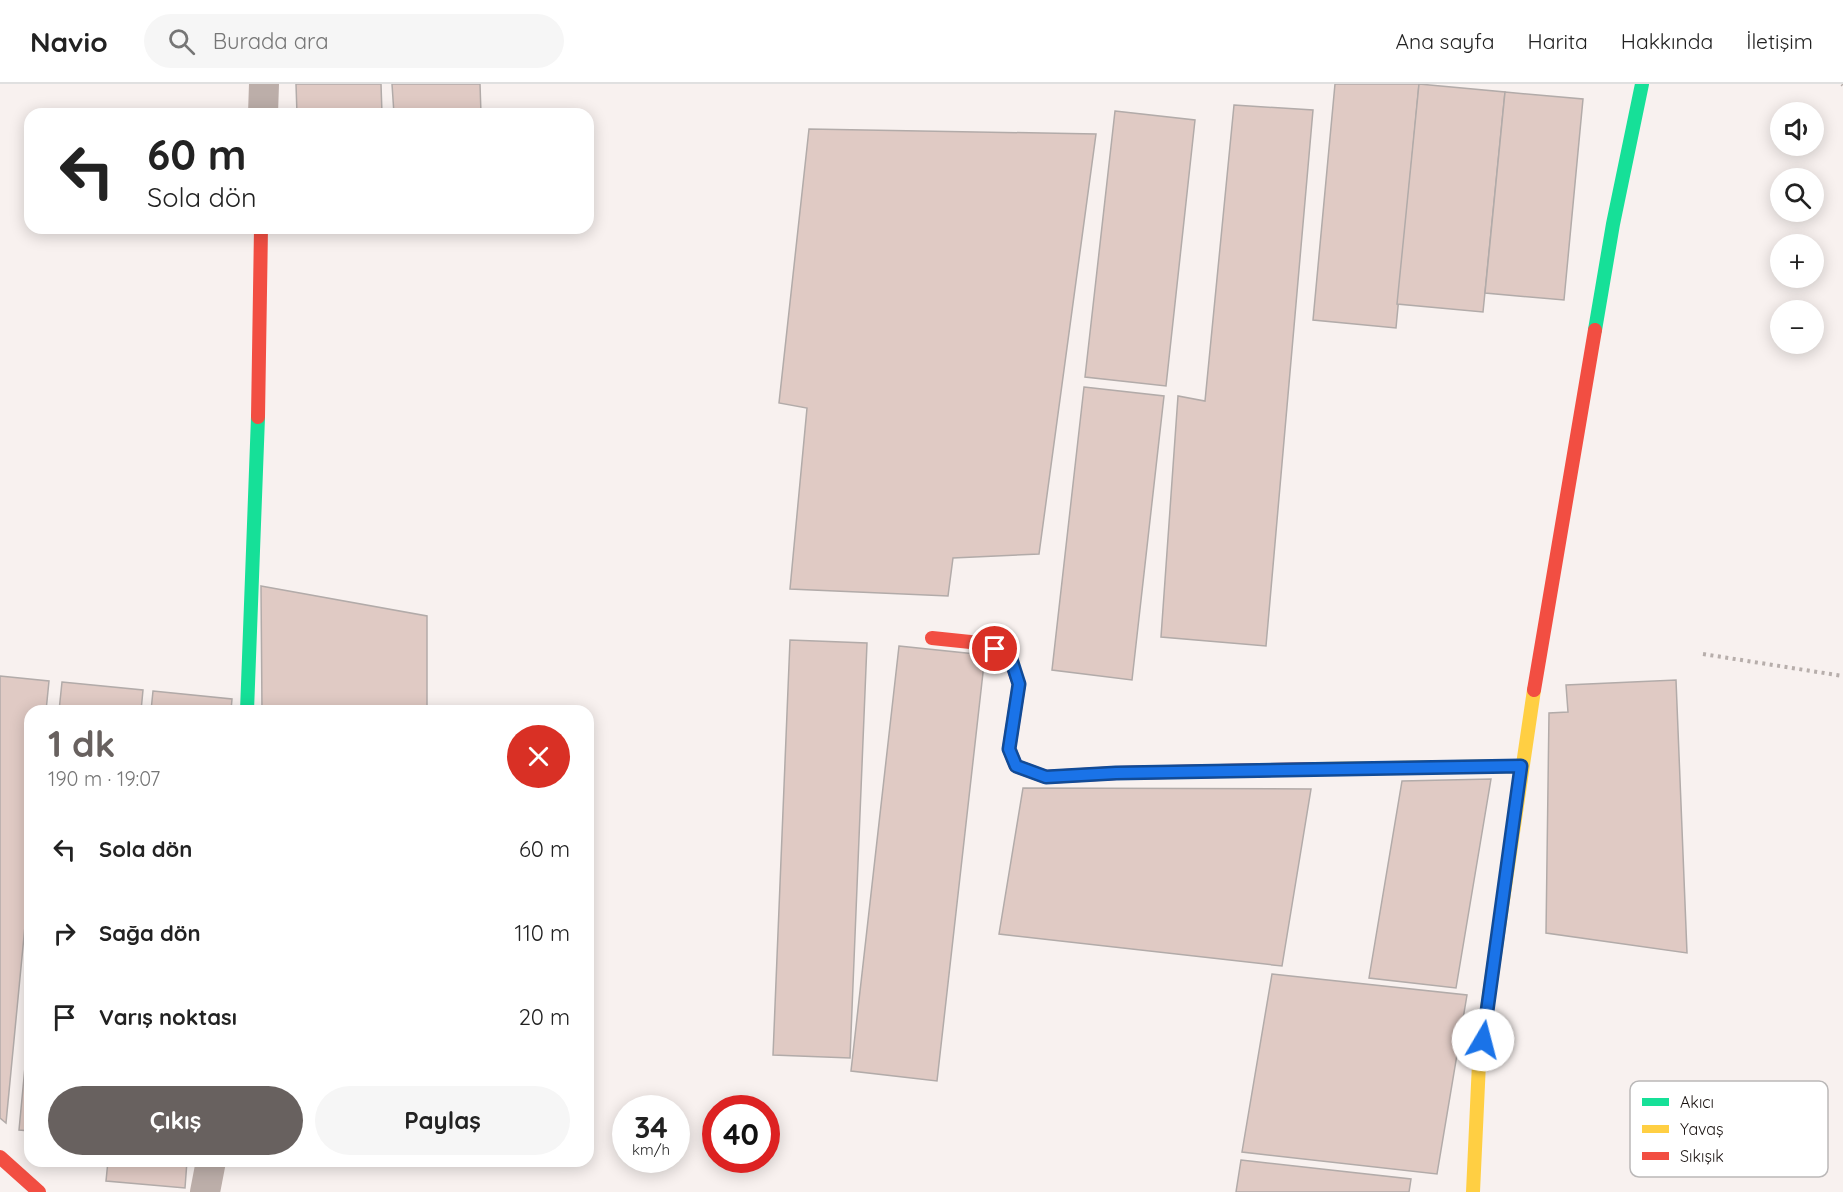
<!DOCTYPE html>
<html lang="tr">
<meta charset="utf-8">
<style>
body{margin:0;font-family:Quicksand,sans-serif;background:#f6f6f6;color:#222;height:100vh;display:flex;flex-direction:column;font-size:22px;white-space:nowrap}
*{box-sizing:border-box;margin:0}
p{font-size:20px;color:#767676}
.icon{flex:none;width:33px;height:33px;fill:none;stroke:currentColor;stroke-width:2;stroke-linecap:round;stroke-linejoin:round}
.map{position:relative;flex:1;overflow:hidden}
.drawer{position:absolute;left:24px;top:621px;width:570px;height:462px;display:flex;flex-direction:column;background:#fff;border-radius:18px;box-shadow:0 3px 15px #0003}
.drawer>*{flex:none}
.top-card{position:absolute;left:24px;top:24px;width:570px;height:126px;border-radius:18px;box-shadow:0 3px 15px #0003;background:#fff;color:#222;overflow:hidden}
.buttons{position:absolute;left:1770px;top:18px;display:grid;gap:12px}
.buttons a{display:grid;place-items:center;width:54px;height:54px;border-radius:50%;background:#fff;box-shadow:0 3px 15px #0003;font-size:30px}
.speed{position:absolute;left:612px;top:1011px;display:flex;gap:12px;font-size:30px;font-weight:700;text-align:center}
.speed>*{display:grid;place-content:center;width:78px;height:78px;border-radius:50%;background:#fff;box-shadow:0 3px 15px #0003;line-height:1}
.speed small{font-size:15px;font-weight:400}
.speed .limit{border:9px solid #d22;background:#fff;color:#111}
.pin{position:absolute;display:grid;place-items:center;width:51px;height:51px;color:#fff;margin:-26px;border:3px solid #fff;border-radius:50%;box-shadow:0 2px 6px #0007}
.me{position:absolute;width:66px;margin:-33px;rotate:8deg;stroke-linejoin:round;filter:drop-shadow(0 0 4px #0008)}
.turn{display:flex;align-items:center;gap:21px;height:126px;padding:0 24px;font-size:27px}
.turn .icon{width:78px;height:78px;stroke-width:2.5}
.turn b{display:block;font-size:42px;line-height:51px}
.round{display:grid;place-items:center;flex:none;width:63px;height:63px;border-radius:32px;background:#f6f6f6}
.overview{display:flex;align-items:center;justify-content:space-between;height:102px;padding:0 24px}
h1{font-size:36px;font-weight:700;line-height:45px;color:#68615f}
.button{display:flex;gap:12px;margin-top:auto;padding:12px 24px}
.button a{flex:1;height:69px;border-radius:36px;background:#68615f;color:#fff;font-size:24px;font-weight:700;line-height:69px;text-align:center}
.button a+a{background:#f6f6f6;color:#222}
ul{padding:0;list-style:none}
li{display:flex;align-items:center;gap:18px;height:84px;padding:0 24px}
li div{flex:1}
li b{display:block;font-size:22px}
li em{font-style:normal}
header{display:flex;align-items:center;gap:36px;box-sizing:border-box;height:84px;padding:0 30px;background:#fff;border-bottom:2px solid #e0e0e0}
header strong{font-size:28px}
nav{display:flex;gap:33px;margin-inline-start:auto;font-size:21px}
.search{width:420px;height:54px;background:#f6f6f6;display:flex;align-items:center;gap:15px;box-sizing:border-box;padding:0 21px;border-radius:33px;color:#767676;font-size:22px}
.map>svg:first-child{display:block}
.building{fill:#e0cac4;stroke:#b2aba9;stroke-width:1.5}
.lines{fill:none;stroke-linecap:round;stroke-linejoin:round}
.path{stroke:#b7aeab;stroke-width:4;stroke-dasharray:3 4.5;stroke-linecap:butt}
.street{stroke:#bcaea9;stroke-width:30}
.fast{stroke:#16e098;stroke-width:14}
.slow{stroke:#ffcf43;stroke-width:14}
.jam{stroke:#f24e42;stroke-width:14}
.route-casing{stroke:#114b97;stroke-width:15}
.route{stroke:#1a73e8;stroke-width:10}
.key{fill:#fff;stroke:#bab8b8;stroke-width:1.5}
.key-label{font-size:16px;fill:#1a1311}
</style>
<header>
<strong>Navio</strong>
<div class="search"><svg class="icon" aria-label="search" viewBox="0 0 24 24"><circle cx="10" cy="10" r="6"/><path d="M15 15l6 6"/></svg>Burada ara</div>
<nav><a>Ana sayfa</a><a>Harita</a><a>Hakkında</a><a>İletişim</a></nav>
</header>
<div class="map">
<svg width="1843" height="1108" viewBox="0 0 1843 1108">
<rect width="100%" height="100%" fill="#f8f1ef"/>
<g class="building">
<path d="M 296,0 L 381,0 L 382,30 L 297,30 Z"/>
<path d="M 392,0 L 480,0 L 481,30 L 394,30 Z"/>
<path d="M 1335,0 L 1419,0 L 1396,244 L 1313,236 Z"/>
<path d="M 1419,0 L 1505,8 L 1483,228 L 1397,220 Z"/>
<path d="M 1505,8 L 1583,15 L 1564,216 L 1485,209 Z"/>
<path d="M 1234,21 L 1313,26 L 1266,562 L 1161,553 L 1178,312 L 1205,317 Z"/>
<path d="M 1115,27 L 1195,36 L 1166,302 L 1085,293 Z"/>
<path d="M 809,45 L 1096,50 L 1039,470 L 953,474 L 948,512 L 790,505 L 807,324 L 779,319 Z"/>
<path d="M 1084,303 L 1164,312 L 1132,596 L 1052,586 Z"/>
<path d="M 261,502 L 427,532 L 427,627 L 262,627 Z"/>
<path d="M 790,556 L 867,559 L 850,974 L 773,971 Z"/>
<path d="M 899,562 L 985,571 L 937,997 L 851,987 Z"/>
<path d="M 0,592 L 49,597 L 46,627 L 30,627 L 30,790 L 6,1039 L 0,1034 Z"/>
<path d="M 1676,596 L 1687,869 L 1546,849 L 1549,629 L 1568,628 L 1566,601 Z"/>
<path d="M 62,598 L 143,606 L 141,627 L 59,627 Z"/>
<path d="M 153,607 L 232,615 L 231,627 L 151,627 Z"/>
<path d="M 1491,695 L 1456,904 L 1369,894 L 1402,697 Z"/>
<path d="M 1023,704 L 1311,705 L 1282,882 L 999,850 Z"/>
<path d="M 1272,890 L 1467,911 L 1437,1090 L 1242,1068 Z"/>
<path d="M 30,930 L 30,1047 L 19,1046 Z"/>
<path d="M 1241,1076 L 1411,1095 L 1409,1108 L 1236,1108 Z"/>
<path d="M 108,1077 L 187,1077 L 185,1104 L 106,1097 Z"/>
</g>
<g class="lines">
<g class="path">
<path d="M 1842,0 L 1843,1"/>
<path d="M 1703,570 L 1843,592"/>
</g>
<g class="street">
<path d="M 263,30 L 264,0"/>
<path d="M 205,1108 L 211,1077"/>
</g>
<g class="fast">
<path d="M 1595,246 L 1613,140 L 1642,0"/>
<path d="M 247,627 L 258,333"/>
</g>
<g class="slow">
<path d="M 1320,685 L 1521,682"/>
<path d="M 1473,1108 L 1479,979 L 1534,606"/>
</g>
<g class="jam">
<path d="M 258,333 L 261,144"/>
<path d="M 932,554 L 980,559 L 1009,572 L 1019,600 L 1009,665 L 1016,682 L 1046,693 L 1116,689 L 1320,685"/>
<path d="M 1534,606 L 1595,246"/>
<path d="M 0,1073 L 39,1108"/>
</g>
</g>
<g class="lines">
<g class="route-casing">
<path id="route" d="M 995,565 L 1010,572 L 1019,600 L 1009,665 L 1016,682 L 1046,693 L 1116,689 L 1521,682 L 1483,956"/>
</g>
<use href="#route" class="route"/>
</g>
<rect x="1630" y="997" width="198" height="96" rx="9" class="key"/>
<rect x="1642" y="1014" width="27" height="8" fill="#16e098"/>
<rect x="1642" y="1041" width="27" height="8" fill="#ffcf43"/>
<rect x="1642" y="1068" width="27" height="8" fill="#f24e42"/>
<g class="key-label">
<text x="1680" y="1024">Akıcı</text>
<text x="1680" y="1051">Yavaş</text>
<text x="1680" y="1078">Sıkışık</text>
</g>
</svg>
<div class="buttons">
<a><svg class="icon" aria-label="sound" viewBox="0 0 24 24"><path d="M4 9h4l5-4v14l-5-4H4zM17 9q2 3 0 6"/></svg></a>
<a><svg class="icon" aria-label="search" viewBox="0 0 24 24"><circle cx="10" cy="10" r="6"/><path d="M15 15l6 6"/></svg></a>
<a>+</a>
<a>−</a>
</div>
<div class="speed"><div>34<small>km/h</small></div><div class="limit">40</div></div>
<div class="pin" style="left:995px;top:565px;background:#d93025"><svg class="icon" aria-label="arrive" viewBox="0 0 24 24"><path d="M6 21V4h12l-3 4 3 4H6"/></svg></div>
<svg class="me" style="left:1483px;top:956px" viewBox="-20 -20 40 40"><circle r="19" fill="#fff"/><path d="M0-13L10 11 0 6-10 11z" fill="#1a73e8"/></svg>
<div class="top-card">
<div class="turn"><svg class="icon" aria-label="left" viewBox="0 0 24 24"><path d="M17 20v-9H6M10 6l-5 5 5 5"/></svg><div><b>60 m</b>Sola dön</div></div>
</div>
<section class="drawer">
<div class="overview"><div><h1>1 dk</h1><p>190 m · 19:07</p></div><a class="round" style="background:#d93025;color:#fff"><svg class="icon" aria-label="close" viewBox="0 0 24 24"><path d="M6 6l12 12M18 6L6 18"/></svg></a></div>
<ul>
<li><svg class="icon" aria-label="left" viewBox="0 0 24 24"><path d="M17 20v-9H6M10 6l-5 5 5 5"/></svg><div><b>Sola dön</b></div><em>60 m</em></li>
<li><svg class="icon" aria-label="right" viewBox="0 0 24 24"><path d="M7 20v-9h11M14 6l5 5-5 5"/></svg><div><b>Sağa dön</b></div><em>110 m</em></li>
<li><svg class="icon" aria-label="arrive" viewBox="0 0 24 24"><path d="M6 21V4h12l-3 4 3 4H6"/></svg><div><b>Varış noktası</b></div><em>20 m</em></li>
</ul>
<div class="button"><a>Çıkış</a><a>Paylaş</a></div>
</section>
</div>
